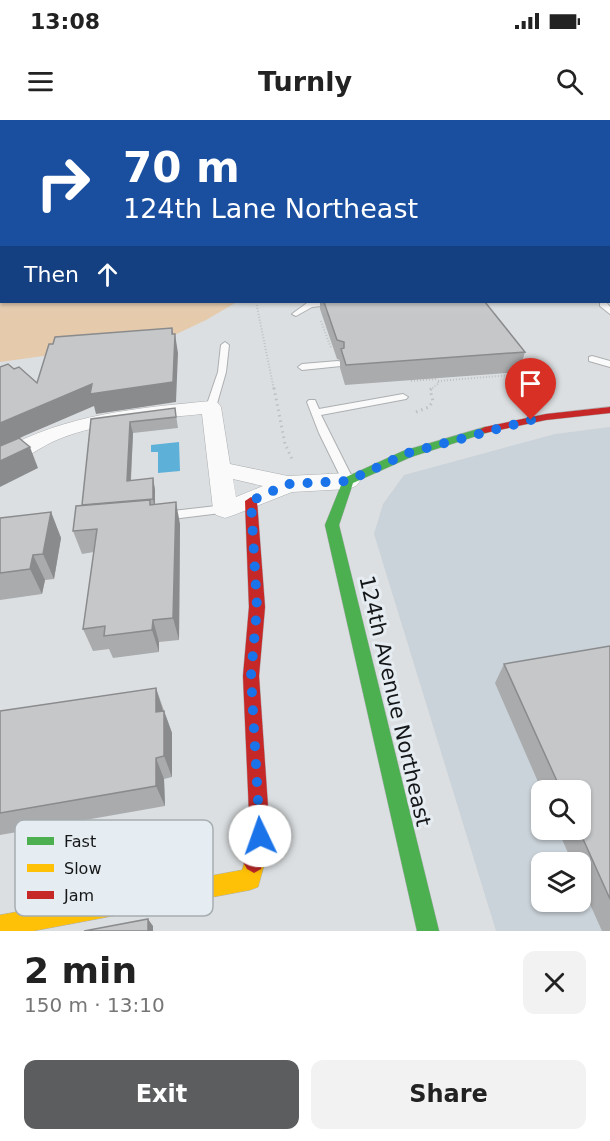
<!DOCTYPE html>
<meta charset="utf-8">
<style>
body{margin:0;font-family:"DejaVu Sans",sans-serif;background:#f2f2f2;color:#222;height:100vh;display:flex;flex-direction:column;font-size:22px;white-space:nowrap}
*{box-sizing:border-box;margin:0}
p{font-size:20px;color:#767676}
.icon{flex:none;width:33px;height:33px;fill:none;stroke:currentColor;stroke-width:2;stroke-linecap:round;stroke-linejoin:round}
.map{position:relative;height:811px;overflow:hidden}
.details{display:flex;flex-direction:column;background:#fff;flex:1}
.details>*{flex:none}
.hud{position:absolute;left:0px;top:0px;width:610px;height:183px;box-shadow:0 2px 4px #0004;background:#1a4fa0;color:#fff;overflow:hidden}
.tools{position:absolute;left:531px;top:660px;display:grid;gap:12px}
.tools a{display:grid;place-items:center;width:60px;height:60px;border-radius:12px;background:#fff;box-shadow:0 2px 4px #0004;font-size:30px}
.pin{position:absolute;display:grid;place-items:center;width:51px;height:51px;color:#fff;margin:-62px -26px;border-radius:50% 50% 50% 0;rotate:-45deg;box-shadow:0 0 6px #0007}
.pin .icon{rotate:45deg}
.me{position:absolute;width:66px;margin:-33px;rotate:357deg;stroke-linejoin:round;filter:drop-shadow(0 0 4px #0008)}
.turn{display:flex;align-items:center;gap:21px;height:126px;padding:0 24px;font-size:27px}
.turn .icon{width:78px;height:78px;stroke-width:2.5}
.turn b{display:block;font-size:42px;line-height:51px}
.then{display:flex;align-items:center;height:57px;padding:0 24px;background:#0003;gap:12px;font-size:22px}
.round{display:grid;place-items:center;flex:none;width:63px;height:63px;border-radius:12px;background:#f2f2f2}
.head{display:flex;align-items:center;justify-content:space-between;height:102px;padding:0 24px}
h1{font-size:36px;font-weight:700;line-height:45px}
.primary-button{display:flex;gap:12px;margin-top:auto;padding:12px 24px}
.primary-button a{flex:1;height:69px;border-radius:12px;background:#5b5d5f;color:#fff;font-size:24px;font-weight:700;line-height:69px;text-align:center}
.primary-button a+a{background:#f2f2f2;color:#222}
.status{display:flex;justify-content:space-between;align-items:center;height:42px;padding:0 30px;background:#fff;direction:ltr}
.status svg{height:16px;fill:currentColor}
header{display:flex;justify-content:space-between;align-items:center;height:78px;padding:0 24px;background:#fff;font-size:27px;font-weight:700}
.map>svg:first-child{display:block}
.built{fill:#cad3d9;fill-rule:evenodd}
.green{fill:#e5caac}
.water{fill:#5db0d8}
.lines{fill:none;stroke-linecap:round;stroke-linejoin:round}
.lane-casing{stroke:#acafb1;stroke-width:2}
.street-casing{stroke:#acafb1;stroke-width:1}
.fast-casing{stroke:#acafb1;stroke-width:1}
.slow-casing{stroke:#acafb1;stroke-width:1}
.jam-casing{stroke:#acafb1;stroke-width:1}
.path-far1{stroke:#bec0c1;stroke-width:2;stroke-dasharray:1 2;stroke-linecap:butt}
.path{stroke:#bec0c1;stroke-width:3;stroke-dasharray:1.5 4;stroke-linecap:butt}
.lane{fill:#fafafa;fill-rule:evenodd}
.street{fill:#fafafa;fill-rule:evenodd}
.fast{fill:#4caf50;fill-rule:evenodd}
.slow{fill:#ffc107;fill-rule:evenodd}
.jam{fill:#c62828;fill-rule:evenodd}
.wall{fill:#a9abad}
.shaded-wall{fill:#8a8b8d}
.building{fill:#c5c7c9;stroke:#8a8b8d;stroke-width:1.5}
.route{stroke:#1a73e8;stroke-width:10;stroke-dasharray:0 18}
.labels{text-anchor:middle;dominant-baseline:central;stroke-width:6;stroke-linejoin:round;paint-order:stroke}
.near-street-label{font-size:21px;fill:#151719;stroke:#e6edf2}
.key{fill:#e6edf2;stroke:#a7adb1;stroke-width:1.5}
.key-label{font-size:16px;fill:#151719}
</style>
<div class="status"><b>13:08</b><svg viewBox="0 0 49 12"><path d="M0 12V9h3v3zM5 12V6h3v6zM10 12V3h3v9zM15 12V0h3v12zM26 1h20v11H26zM47 4h2v5h-2z"/></svg></div>
<header><svg class="icon" aria-label="menu" viewBox="0 0 24 24"><path d="M4 6h16M4 12h16M4 18h16"/></svg>Turnly<svg class="icon" aria-label="search" viewBox="0 0 24 24"><circle cx="10" cy="10" r="6"/><path d="M15 15l6 6"/></svg></header>
<div class="map">
<svg width="610" height="811" viewBox="0 0 610 811">
<rect width="100%" height="100%" fill="#dcdfe1"/>
<path class="built" d="M 610,307 L 610,811 L 496,811 L 374,414 L 383,384 L 404,355 L 555,314 ZM 542,670 L 580,670 L 580,710 L 542,710 ZM 542,742 L 580,742 L 580,782 L 542,782 Z"/>
<path class="green" d="M 237,182 L 206,200 L 166,219 L 0,242 L 0,183 Z"/>
<path class="water" d="M 179,322 L 180,351 L 158,353 L 158,332 L 151,332 L 151,325 Z"/>
<g class="lines">
<g class="lane-casing">
<g id="lane">
<rect x="609" y="119" width="1" height="4"/>
<path d="M 322,182 L 344,182 L 340,184 L 312,187 L 296,196 L 292,194 L 307,183 Z"/>
<path d="M 600,182 L 606,182 L 610,187 L 610,194 L 600,186 Z"/>
<path d="M 225,222 L 229,225 L 226,252 L 216,287 L 211,290 L 206,287 L 218,252 L 221,225 Z"/>
<path d="M 592,236 L 610,241 L 610,247 L 589,241 L 589,237 Z"/>
<path d="M 338,241 L 341,242 L 341,246 L 302,250 L 298,247 L 302,244 Z"/>
<path d="M 403,274 L 408,277 L 406,279 L 321,295 L 354,361 L 348,365 L 344,364 L 319,313 L 307,282 L 309,280 L 315,280 L 319,289 Z"/>
<path d="M 225,385 L 229,386 L 231,389 L 229,392 L 164,400 L 158,396 L 164,392 Z"/>
</g>
</g>
<g class="street-casing">
<path id="street" d="M 211,281 L 218,283 L 221,287 L 230,344 L 288,356 L 348,353 L 356,356 L 360,361 L 356,366 L 348,369 L 292,372 L 234,395 L 225,398 L 216,395 L 213,389 L 202,294 C 154,299 104,301 59,319 C 39,327 21,343 0,348 L 0,331 C 66,294 137,288 211,281 ZM 233,359 L 263,366 L 236,377 Z"/>
</g>
<g class="fast-casing">
<path id="fast" d="M 485,307 L 491,310 L 489,312 L 411,337 L 353,363 L 339,405 L 439,811 L 417,811 L 325,405 L 344,358 L 403,331 Z"/>
</g>
<g class="slow-casing">
<path id="slow" d="M 254,731 L 261,735 L 265,742 L 258,767 L 250,770 L 33,811 L 0,811 L 0,795 L 242,750 L 247,735 Z"/>
</g>
<g class="jam-casing">
<g id="jam">
<path d="M 610,287 L 610,293 L 546,300 L 485,313 L 479,310 L 485,307 L 546,294 Z"/>
<path d="M 251,377 L 257,381 L 265,487 L 259,556 L 270,716 L 261,749 L 254,753 L 247,749 L 243,742 L 250,716 L 243,556 L 249,487 L 245,381 Z"/>
</g>
</g>
<g class="path-far1">
<path d="M 256,182 L 274,270"/>
<path d="M 321,201 L 331,228"/>
<path d="M 411,261 L 437,259"/>
<path d="M 438,261 L 523,254 L 518,247"/>
<path d="M 430,270 L 439,263 L 437,260"/>
</g>
<g class="path">
<path d="M 274,268 L 285,324 L 293,341"/>
<path d="M 416,292 L 429,287 L 433,281 L 430,270 L 432,268"/>
</g>
<use href="#lane" class="lane"/>
<use href="#street" class="street"/>
<use href="#fast" class="fast"/>
<use href="#slow" class="slow"/>
<use href="#jam" class="jam"/>
</g>
<g class="wall">
<rect x="609" y="126" width="1" height="45"/>
<path d="M 320,182 L 485,182 L 525,232 L 519,252 L 345,265 L 340,248 L 340,240 L 337,239 L 320,189 Z"/>
<path d="M 175,288 L 178,308 L 133,313 L 131,361 L 153,358 L 155,370 L 155,384 L 180,404 L 179,520 L 159,522 L 159,532 L 113,538 L 109,529 L 93,531 L 83,509 L 94,432 L 82,434 L 73,411 L 82,385 L 91,299 Z"/>
<path d="M 51,392 L 61,418 L 54,459 L 45,460 L 42,474 L 0,480 L 0,398 Z"/>
<path d="M 610,526 L 610,811 L 602,811 L 580,762 L 580,742 L 572,742 L 558,710 L 580,710 L 580,670 L 542,671 L 495,563 L 504,544 Z"/>
<path d="M 156,568 L 172,613 L 172,657 L 164,659 L 165,686 L 0,715 L 0,591 Z"/>
</g>
<g class="shaded-wall">
<path d="M 2,158 L 2,178 L 0,178 L 0,159 Z"/>
<path d="M 172,208 L 175,221 L 175,214 L 178,233 L 176,282 L 96,294 L 94,286 L 24,316 L 0,328 L 0,303 L 92,264 L 172,214 Z"/>
<path d="M 130,302 L 133,313 L 130,372 L 127,361 Z"/>
<path d="M 30,327 L 38,348 L 0,367 L 0,341 Z"/>
<path d="M 153,358 L 155,370 L 155,390 L 153,379 Z"/>
<path d="M 176,382 L 180,404 L 179,520 L 173,498 Z"/>
<path d="M 51,392 L 61,418 L 54,459 L 43,434 Z"/>
<path d="M 33,435 L 45,460 L 42,474 L 30,449 Z"/>
<path d="M 153,500 L 159,522 L 159,532 L 152,510 Z"/>
<path d="M 156,568 L 163,591 L 156,592 Z"/>
<path d="M 164,591 L 172,613 L 172,657 L 164,636 Z"/>
<path d="M 156,638 L 164,659 L 165,686 L 156,666 Z"/>
<path d="M 148,799 L 153,806 L 153,811 L 148,811 Z"/>
</g>
<g class="building">
<path d="M 609,82 L 610,82 L 610,100 L 609,103 Z"/>
<path d="M 0,93 L 2,93 L 2,158 L 0,159 Z"/>
<rect x="609" y="126" width="1" height="27"/>
<path d="M 324,182 L 485,182 L 525,232 L 346,245 L 341,229 L 344,228 L 344,222 L 337,220 Z"/>
<path d="M 172,208 L 172,214 L 175,214 L 173,262 L 90,274 L 92,264 L 0,303 L 0,247 L 8,244 L 14,249 L 19,247 L 37,263 L 49,224 L 53,224 L 55,217 Z"/>
<path d="M 175,288 L 176,297 L 130,302 L 127,361 L 153,358 L 153,379 L 82,385 L 91,299 Z"/>
<path d="M 19,318 L 30,327 L 0,341 L 0,326 Z"/>
<path d="M 150,380 L 150,385 L 176,382 L 173,498 L 153,500 L 152,510 L 104,516 L 105,506 L 83,509 L 97,409 L 73,411 L 76,386 Z"/>
<path d="M 51,392 L 43,434 L 33,435 L 30,449 L 0,453 L 0,398 Z"/>
<path d="M 610,526 L 610,779 L 579,710 L 580,710 L 580,670 L 561,670 L 504,544 Z"/>
<path d="M 156,568 L 156,592 L 164,591 L 164,636 L 156,638 L 156,666 L 0,693 L 0,591 Z"/>
<path d="M 148,799 L 148,811 L 84,811 Z"/>
</g>
<linearGradient id="sky" x2="0" y2="1"><stop stop-color="#70b2e2"/><stop offset="0.42" stop-color="#eff1f2"/><stop offset="1" stop-color="#eff1f2" stop-opacity="0"/></linearGradient>
<rect width="610" height="195" fill="url(#sky)"/>
<g class="lines">
<path class="route" d="M 260,716 L 251,556 L 257,487 L 251,381 L 288,364 L 348,361 L 408,333 L 531,300"/>
</g>
<g class="labels">
<g class="near-street-label">
<text transform="translate(395 581) rotate(77)">124th Avenue Northeast</text>
</g>
</g>
<rect x="15" y="700" width="198" height="96" rx="9" class="key"/>
<rect x="27" y="717" width="27" height="8" fill="#4caf50"/>
<rect x="27" y="744" width="27" height="8" fill="#ffc107"/>
<rect x="27" y="771" width="27" height="8" fill="#c62828"/>
<g class="key-label">
<text x="64" y="727">Fast</text>
<text x="64" y="754">Slow</text>
<text x="64" y="781">Jam</text>
</g>
</svg>
<div class="tools">
<a><svg class="icon" aria-label="search" viewBox="0 0 24 24"><circle cx="10" cy="10" r="6"/><path d="M15 15l6 6"/></svg></a>
<a><svg class="icon" aria-label="layers" viewBox="0 0 24 24"><path d="M12 4l9 5-9 5-9-5zM3 14l9 5 9-5"/></svg></a>
</div>
<div class="pin" style="left:531px;top:300px;background:#d93025"><svg class="icon" aria-label="arrive" viewBox="0 0 24 24"><path d="M6 21V4h12l-3 4 3 4H6"/></svg></div>
<svg class="me" style="left:260px;top:716px" viewBox="-20 -20 40 40"><circle r="19" fill="#fff"/><path d="M0-13L10 11 0 6-10 11z" fill="#1a73e8"/></svg>
<div class="hud">
<div class="turn"><svg class="icon" aria-label="right" viewBox="0 0 24 24"><path d="M7 20v-9h11M14 6l5 5-5 5"/></svg><div><b>70 m</b>124th Lane Northeast</div></div>
<div class="then">Then<svg class="icon" aria-label="ahead" viewBox="0 0 24 24"><path d="M12 20V5M6 11l6-6 6 6"/></svg></div>
</div>
</div>
<section class="details">
<div class="head"><div><h1>2 min</h1><p>150 m · 13:10</p></div><a class="round"><svg class="icon" aria-label="close" viewBox="0 0 24 24"><path d="M6 6l12 12M18 6L6 18"/></svg></a></div>
<div class="primary-button"><a>Exit</a><a>Share</a></div>
</section>
